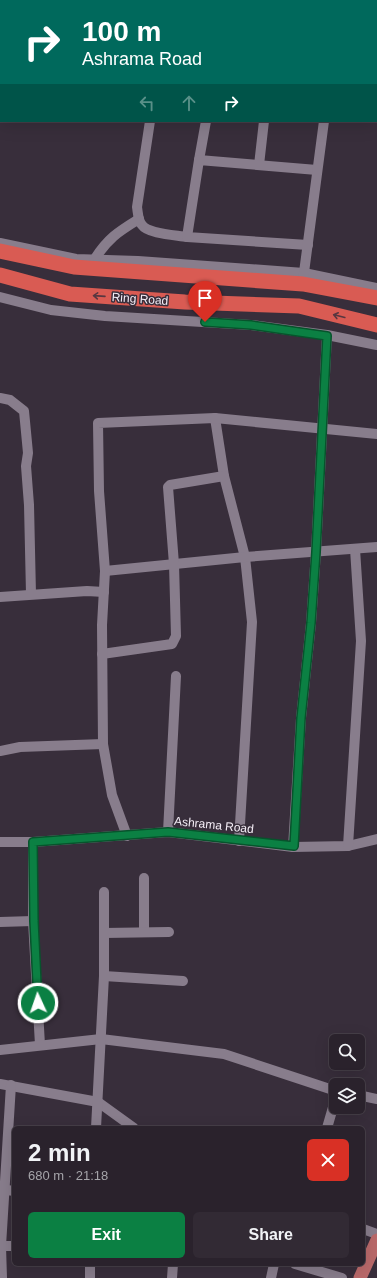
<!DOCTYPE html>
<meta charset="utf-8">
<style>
body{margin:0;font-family:Arial,sans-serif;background:#322a34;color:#f1f3f6;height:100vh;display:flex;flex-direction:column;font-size:15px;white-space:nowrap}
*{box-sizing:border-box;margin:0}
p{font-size:13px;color:#a5a4a9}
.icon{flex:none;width:22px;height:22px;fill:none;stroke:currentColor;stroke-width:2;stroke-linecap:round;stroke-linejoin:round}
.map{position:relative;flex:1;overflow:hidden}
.side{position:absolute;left:12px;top:1126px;width:353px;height:140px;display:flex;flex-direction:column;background:#2a222c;border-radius:6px;box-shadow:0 4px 16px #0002,0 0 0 1px #463f48}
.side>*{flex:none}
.guide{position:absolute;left:0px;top:0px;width:377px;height:122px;box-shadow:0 4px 16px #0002,0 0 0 1px #463f48;background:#00695c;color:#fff;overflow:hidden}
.buttons{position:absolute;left:329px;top:1034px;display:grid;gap:8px}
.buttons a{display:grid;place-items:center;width:36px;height:36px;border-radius:6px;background:#2a222c;box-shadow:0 4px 16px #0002,0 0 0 1px #463f48;font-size:20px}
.pin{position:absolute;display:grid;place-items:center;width:34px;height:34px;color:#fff;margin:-41px -17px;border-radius:50% 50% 50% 0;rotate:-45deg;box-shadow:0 0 4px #0007}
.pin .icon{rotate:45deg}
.me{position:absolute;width:44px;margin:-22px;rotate:357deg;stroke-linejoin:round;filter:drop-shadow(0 0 3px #0008)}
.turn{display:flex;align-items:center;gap:14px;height:84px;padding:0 16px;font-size:18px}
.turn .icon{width:52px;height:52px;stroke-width:2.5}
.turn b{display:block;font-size:28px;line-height:34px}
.lanes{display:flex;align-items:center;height:38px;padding:0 16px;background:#0003;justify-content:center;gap:20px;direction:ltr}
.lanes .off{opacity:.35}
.round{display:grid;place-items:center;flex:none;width:42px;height:42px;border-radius:6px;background:#322a34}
.summary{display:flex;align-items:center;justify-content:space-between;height:68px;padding:0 16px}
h1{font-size:24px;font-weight:700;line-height:30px}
.cta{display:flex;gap:8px;margin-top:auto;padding:8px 16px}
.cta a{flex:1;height:46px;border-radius:6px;background:#0b8043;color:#fff;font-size:16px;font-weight:700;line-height:46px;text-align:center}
.cta a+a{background:#322a34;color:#f1f3f6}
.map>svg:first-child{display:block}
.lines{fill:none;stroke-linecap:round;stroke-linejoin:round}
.minor{stroke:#887d8c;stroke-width:10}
.major{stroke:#b9696a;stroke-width:13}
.highway{stroke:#d95b53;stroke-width:15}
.oneway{stroke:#583740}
.route-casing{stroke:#07532c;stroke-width:10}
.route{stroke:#0b8043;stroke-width:7}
.labels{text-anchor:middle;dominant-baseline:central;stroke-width:3;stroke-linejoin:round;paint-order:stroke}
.street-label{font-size:12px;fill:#f4edf6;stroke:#382e3b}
</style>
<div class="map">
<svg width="377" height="1278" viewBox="0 0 377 1278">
<rect width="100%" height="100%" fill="#382e3b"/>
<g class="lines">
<g class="minor">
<path d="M 174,1 L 175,0"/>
<path d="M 229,1 L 229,0"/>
<path d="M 278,1 L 278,0"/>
<path d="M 342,1 L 342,0"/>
<path d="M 376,41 L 377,41"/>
<path d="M 0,67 L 1,67"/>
<path d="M 376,115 L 377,115"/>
<path d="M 150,121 L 137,207 C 138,213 138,221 142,225 C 148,234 176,235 187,237"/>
<path d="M 199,160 L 206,121"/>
<path d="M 259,165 L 264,121"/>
<path d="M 0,243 L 76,259 L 138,261 L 304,273 L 377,288"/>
<path d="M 308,245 L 187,237 L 199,160 L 317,170"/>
<path d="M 94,260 C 108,238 118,232 139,219"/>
<path d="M 303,280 L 324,121"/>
<path d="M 0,297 L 51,310 L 105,316 L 251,325 L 327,335 L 377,345"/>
<path d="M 0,398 L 10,400 L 24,411 L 28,453 L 26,466 L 29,505 L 31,594"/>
<path d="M 215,418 L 224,476 L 245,557 L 252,622 L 239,841"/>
<path d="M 105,571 L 245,557 L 377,547"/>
<path d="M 0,597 L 87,591 L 104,592"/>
<path d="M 102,654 L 172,644 L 176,636 L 174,564 L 168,487 L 170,485 L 224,476"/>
<path d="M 0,751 L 20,747 L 103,744"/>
<path d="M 168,832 L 176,676"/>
<path d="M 127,836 L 112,795 L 103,744 L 102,625 L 105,571 L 99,491 L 98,423 L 215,418 L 377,434"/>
<path d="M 0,842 L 33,842 L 168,832 L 293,847 L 348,846 L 377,839"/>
<path d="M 33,842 L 33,921 L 40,1045"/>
<path d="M 348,846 L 361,641 L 355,549"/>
<path d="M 293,847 L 301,718 L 311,623 L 316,552 L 327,335"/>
<path d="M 0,922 L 33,921"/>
<path d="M 144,932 L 144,878"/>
<path d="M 104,933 L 169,932"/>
<path d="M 104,976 L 183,981"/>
<path d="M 0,1050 L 101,1039 L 224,1054 L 336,1091"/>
<path d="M 0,1084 L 98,1102 L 134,1128"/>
<path d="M 358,1095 L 377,1099"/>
<path d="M 96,1128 L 104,976 L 104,892"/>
<path d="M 327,1128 L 336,1097"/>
<path d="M 0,1189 L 14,1191"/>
<path d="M 363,1229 L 377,1234"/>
<path d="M 0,1246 L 14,1246"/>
<path d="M 90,1264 L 90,1278"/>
<path d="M 295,1264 L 342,1278"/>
<path d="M 2,1278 L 1,1246 L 11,1085"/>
<path d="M 172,1278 L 173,1264"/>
<path d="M 271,1278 L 274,1264"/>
</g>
<path class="major" d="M 360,1278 L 377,1240"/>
<g class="highway">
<path d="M 0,251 L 74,267 L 303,284 L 377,298"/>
<path d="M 0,275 L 70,294 L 185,302 L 299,306 L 377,325"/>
</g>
</g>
<defs><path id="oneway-shaft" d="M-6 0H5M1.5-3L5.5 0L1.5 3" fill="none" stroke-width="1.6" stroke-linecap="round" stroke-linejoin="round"/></defs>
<g class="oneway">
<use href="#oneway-shaft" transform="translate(99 296) rotate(-176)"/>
<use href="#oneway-shaft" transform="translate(339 316) rotate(-166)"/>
</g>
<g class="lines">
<g class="route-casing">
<path id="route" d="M 38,1003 L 34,921 L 33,842 L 168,832 L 294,846 L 301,718 L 311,623 L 316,552 L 327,336 L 251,325 L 205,322"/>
</g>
<use href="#route" class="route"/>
</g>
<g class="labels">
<g class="street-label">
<text transform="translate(140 299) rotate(4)">Ring Road</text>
<text transform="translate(214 825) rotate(6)">Ashrama Road</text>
</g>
</g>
</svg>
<div class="buttons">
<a><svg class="icon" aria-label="search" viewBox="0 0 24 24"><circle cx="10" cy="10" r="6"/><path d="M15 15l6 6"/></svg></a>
<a><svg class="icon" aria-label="layers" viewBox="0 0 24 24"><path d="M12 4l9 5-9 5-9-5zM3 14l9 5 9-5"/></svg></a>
</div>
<div class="pin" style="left:205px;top:322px;background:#d93025"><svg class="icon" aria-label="arrive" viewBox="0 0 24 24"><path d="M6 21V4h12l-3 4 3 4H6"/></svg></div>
<svg class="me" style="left:38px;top:1003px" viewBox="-20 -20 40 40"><circle r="17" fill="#0b8043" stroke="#fff" stroke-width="3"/><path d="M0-11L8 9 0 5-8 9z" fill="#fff"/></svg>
<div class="guide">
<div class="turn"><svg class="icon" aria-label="right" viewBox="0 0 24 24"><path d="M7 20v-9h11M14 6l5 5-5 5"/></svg><div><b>100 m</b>Ashrama Road</div></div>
<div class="lanes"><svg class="icon off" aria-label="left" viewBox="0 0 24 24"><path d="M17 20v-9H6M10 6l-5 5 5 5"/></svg><svg class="icon off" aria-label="ahead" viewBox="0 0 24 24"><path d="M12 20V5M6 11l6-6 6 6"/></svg><svg class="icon" aria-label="right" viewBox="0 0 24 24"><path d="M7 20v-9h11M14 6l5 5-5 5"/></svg></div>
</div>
<section class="side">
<div class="summary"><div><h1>2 min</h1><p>680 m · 21:18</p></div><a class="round" style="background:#d93025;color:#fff"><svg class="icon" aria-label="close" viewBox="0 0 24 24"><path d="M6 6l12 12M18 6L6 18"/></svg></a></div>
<div class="cta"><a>Exit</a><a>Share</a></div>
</section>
</div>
